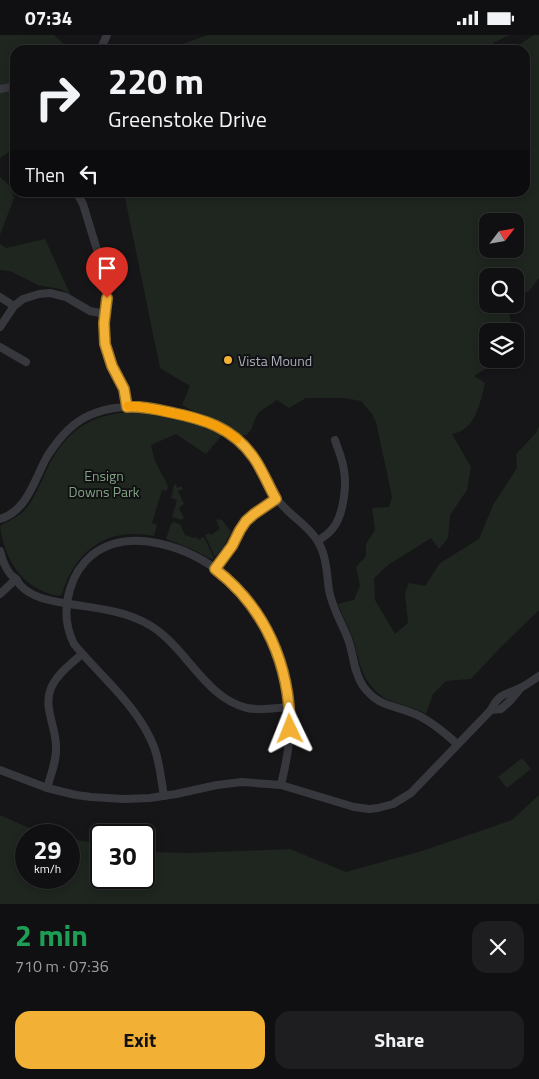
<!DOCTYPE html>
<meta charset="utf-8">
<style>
body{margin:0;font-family:"Titillium Web",sans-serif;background:#1e1e20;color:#f1f3f6;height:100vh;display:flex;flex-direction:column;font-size:19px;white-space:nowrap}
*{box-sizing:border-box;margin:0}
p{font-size:16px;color:#9c9d9f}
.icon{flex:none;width:28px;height:28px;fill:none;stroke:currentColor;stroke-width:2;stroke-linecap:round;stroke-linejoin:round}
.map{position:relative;height:869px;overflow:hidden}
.side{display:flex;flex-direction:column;background:#101012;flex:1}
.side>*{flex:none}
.top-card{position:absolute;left:10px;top:10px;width:520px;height:152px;border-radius:15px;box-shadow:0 2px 8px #0003,0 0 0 1px #303032;background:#101012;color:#f1f3f6;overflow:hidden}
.needle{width:32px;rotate:59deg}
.tools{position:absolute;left:479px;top:178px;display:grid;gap:10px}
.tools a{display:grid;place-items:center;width:45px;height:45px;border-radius:10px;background:#101012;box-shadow:0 2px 8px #0003,0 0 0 1px #303032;font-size:25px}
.speed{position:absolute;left:15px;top:789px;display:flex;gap:10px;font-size:25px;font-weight:700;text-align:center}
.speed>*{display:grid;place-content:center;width:65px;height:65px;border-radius:50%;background:#101012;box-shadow:0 2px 8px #0003,0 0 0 1px #303032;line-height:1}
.speed small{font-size:12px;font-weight:400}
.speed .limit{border:2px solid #111;border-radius:8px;background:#fff;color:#111}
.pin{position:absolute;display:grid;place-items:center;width:42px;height:42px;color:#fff;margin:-51px -21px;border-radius:50% 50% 50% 0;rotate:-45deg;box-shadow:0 0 5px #0007}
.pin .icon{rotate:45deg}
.me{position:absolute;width:55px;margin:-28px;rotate:358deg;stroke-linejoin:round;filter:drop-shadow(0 0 4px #0008)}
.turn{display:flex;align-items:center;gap:18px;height:105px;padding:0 15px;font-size:22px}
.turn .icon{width:65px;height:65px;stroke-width:2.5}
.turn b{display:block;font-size:35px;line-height:42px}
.then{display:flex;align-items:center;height:48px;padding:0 15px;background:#0003;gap:10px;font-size:19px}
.round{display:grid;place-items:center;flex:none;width:52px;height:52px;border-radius:15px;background:#1e1e20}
.headline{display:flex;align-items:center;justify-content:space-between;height:85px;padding:0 15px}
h1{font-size:30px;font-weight:700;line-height:38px;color:#1e9e55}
.button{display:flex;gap:10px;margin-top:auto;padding:10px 15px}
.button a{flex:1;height:58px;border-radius:15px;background:#f2b134;color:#111;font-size:20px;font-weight:700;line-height:58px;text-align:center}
.button a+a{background:#1e1e20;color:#f1f3f6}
.status{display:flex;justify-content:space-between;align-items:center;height:35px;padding:0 25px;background:#101012;direction:ltr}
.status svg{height:14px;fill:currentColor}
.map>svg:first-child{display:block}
.green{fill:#1e261f;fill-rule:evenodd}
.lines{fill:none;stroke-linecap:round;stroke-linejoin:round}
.minor{stroke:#37383d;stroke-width:8}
.route-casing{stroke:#9d7322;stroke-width:12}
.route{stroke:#f2b134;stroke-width:9}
.slow{stroke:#f59e0b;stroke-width:9}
.poi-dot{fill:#f2b134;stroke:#111113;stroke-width:2}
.labels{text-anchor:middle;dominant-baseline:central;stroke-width:4;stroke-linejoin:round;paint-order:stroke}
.poi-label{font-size:14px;fill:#a8adb8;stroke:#111113;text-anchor:start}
.park-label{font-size:14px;fill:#7fa381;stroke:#111113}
</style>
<div class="status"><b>07:34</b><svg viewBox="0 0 49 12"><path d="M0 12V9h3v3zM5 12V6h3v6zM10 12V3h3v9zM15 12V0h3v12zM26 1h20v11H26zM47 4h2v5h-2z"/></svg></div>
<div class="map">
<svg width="539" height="869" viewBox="0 0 539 869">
<rect width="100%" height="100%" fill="#161618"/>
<g class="green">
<path d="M 0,0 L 54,0 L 70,15 L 15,15 L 15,113 L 0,123 Z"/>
<path d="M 208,0 L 510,0 L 493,8 L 498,15 L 473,15 L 473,14 L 472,15 L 163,15 L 168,14 Z"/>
<path d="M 534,0 L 539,0 L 539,243 L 529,256 L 515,264 L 515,241 L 488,241 L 488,269 L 513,269 L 509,278 L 513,296 L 488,296 L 488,324 L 496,324 L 487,333 L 474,341 L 485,348 C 480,368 476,395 452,399 L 471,432 L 467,455 L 450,480 L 448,503 L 439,514 L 431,503 L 388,530 L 374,543 L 375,565 L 395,599 L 408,588 L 405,558 L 409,548 L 425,551 L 440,528 L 479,504 L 493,470 L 517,433 L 516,419 L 536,398 L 539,391 L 539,575 L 500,613 L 471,644 L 446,646 L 433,659 L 426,679 C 413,671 396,670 383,662 C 360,646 360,625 352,601 C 348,590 342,580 338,569 L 354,565 L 360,551 L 356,532 L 366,521 L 366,509 L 375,495 L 372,473 L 389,472 L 392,462 L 376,387 L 372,379 L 361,366 L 344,363 L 306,363 L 289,373 L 277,365 C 271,370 261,374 257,380 C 252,389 253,401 240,401 L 182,370 L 190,351 L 160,333 L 124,158 L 525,158 L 525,15 L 511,15 ZM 488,186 L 515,186 L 515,214 L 488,214 Z"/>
<path d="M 0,142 L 10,151 L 14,163 L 0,200 Z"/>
<path d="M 45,204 L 70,259 L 60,254 L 38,250 L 10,236 L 0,235 L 0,209 L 6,213 Z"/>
<path d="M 139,377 L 200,389 L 222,400 L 206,419 L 176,399 L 151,410 L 155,426 L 168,451 L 167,456 L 162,455 L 152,488 L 157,490 L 154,501 C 148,500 141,499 134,499 C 96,499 72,525 62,559 L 59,561 C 23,554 5,527 0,491 C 7,486 16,483 23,477 C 34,466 42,445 49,430 C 69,391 97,377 139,377 Z"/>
<path d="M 176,449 L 177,453 L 181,451 L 183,454 L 178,456 L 184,469 L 179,473 L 184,483 L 181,485 L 172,482 L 177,465 L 171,463 L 174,450 Z"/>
<path d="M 219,484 L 223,486 L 231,497 L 224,511 L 215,522 L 205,500 L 210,498 L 211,500 L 220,494 L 216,485 Z"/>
<path d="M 174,487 L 180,489 L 185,500 L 194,503 L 197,502 L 198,505 L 204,502 L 214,524 L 211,524 L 194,515 L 166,504 L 171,489 Z"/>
<path d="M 522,723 L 531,734 L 507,753 L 498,742 Z"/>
<path d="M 539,760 L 539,868 L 538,869 L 0,869 L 0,780 L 45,800 L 26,800 L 26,842 L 69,842 L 69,804 L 96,808 L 101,818 L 101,842 L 144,842 L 144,817 L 191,818 L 290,814 L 346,837 L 425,815 L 512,785 Z"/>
</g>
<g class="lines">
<g class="minor">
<path d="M 100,15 L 107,0"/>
<path d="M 0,54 L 15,51"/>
<path d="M 77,158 L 83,169 L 101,228 L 107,263 L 104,288 L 105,309 L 112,331 L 124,354 L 127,371"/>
<path d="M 0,262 L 14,271"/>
<path d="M 0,292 L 14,271 L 23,264 L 39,259 L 50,258 L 66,262 L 90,276 L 105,279"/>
<path d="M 0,312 L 26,327"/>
<path d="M 0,484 C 28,476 35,442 48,420 C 60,402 74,385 95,378 C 118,369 142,371 165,376 C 198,383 225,389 249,416 C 261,430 265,449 277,464 C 291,483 313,492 322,515 C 327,527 327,542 329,555 C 332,573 342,588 348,604 C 354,620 353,636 363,651 C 378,672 394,670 415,679 C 431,686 444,697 457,709"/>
<path d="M 318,506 C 323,502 329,499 333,493 C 343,481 347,451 344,436 C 343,425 338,415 335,405"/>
<path d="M 0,516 C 2,524 5,533 11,540 C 13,542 15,542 17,545 C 18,547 19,549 21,551 C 34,564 53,566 70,569 C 94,573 121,575 144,587 C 185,607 203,663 247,673 C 261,676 275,673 289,672"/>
<path d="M 215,534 L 232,511 L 240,495 L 246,486 L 254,479 L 276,463"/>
<path d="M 0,559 L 16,544"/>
<path d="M 491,675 L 501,674 L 510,666 L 520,654"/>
<path d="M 0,735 L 47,753 L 76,760 L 91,762 L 124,764 L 150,763 L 176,759 L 217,750 L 242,747 L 281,750 L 354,772 L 369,774 L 378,773 L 393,769 L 411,758 L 491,675 C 499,657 507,660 522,652 C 528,649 533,645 539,641"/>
<path d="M 47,753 C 51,739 57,725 56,711 C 56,692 43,672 51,653 C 57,639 71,629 82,619"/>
<path d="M 164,761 C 161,745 160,728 154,712 C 138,671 102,643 74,609 C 65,591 64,574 70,554 C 74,541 81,529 92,520 C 131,490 191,513 225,541 C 244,557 258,577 268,599 C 284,631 292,669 289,705 C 288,721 284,736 281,750"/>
</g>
</g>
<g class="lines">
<g class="route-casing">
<path id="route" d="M 107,263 L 104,288 L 105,309 L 112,331 L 124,354 L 127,372 C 141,371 155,374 169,377 C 203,384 233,392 254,423 C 263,436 268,450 276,464 L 254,479 L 246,486 L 240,495 L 232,511 L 215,534 C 266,573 290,631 290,694"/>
</g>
<use href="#route" class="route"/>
<path class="slow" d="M 128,371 C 141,371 154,374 167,377 C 193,382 216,387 237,404"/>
</g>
<circle class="poi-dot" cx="228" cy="325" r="5"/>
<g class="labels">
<g class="poi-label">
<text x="238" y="325">Vista Mound</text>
</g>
<g class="park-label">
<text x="104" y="440">Ensign<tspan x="104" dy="16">Downs Park</tspan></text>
</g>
</g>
</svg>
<div class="tools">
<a><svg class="needle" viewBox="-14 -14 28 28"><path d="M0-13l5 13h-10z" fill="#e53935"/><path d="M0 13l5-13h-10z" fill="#9c9d9f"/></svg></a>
<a><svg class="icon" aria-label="search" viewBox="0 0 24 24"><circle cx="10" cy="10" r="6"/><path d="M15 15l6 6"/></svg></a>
<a><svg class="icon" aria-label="layers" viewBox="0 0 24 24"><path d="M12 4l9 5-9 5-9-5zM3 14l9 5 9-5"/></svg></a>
</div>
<div class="speed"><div>29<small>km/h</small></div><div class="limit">30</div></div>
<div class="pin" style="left:107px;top:263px;background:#d93025"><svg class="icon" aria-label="arrive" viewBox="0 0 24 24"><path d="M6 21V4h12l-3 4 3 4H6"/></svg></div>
<svg class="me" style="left:290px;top:694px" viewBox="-20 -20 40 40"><path d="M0-17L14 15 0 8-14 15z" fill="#f2b134" stroke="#fff" stroke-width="4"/></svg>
<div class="top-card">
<div class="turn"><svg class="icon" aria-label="right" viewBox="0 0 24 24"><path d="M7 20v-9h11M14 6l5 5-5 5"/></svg><div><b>220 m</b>Greenstoke Drive</div></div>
<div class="then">Then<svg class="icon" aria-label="left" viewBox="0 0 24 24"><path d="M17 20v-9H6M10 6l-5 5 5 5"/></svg></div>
</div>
</div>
<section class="side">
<div class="headline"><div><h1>2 min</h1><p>710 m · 07:36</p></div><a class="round"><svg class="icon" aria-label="close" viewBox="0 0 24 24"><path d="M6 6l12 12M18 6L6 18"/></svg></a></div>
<div class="button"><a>Exit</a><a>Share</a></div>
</section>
